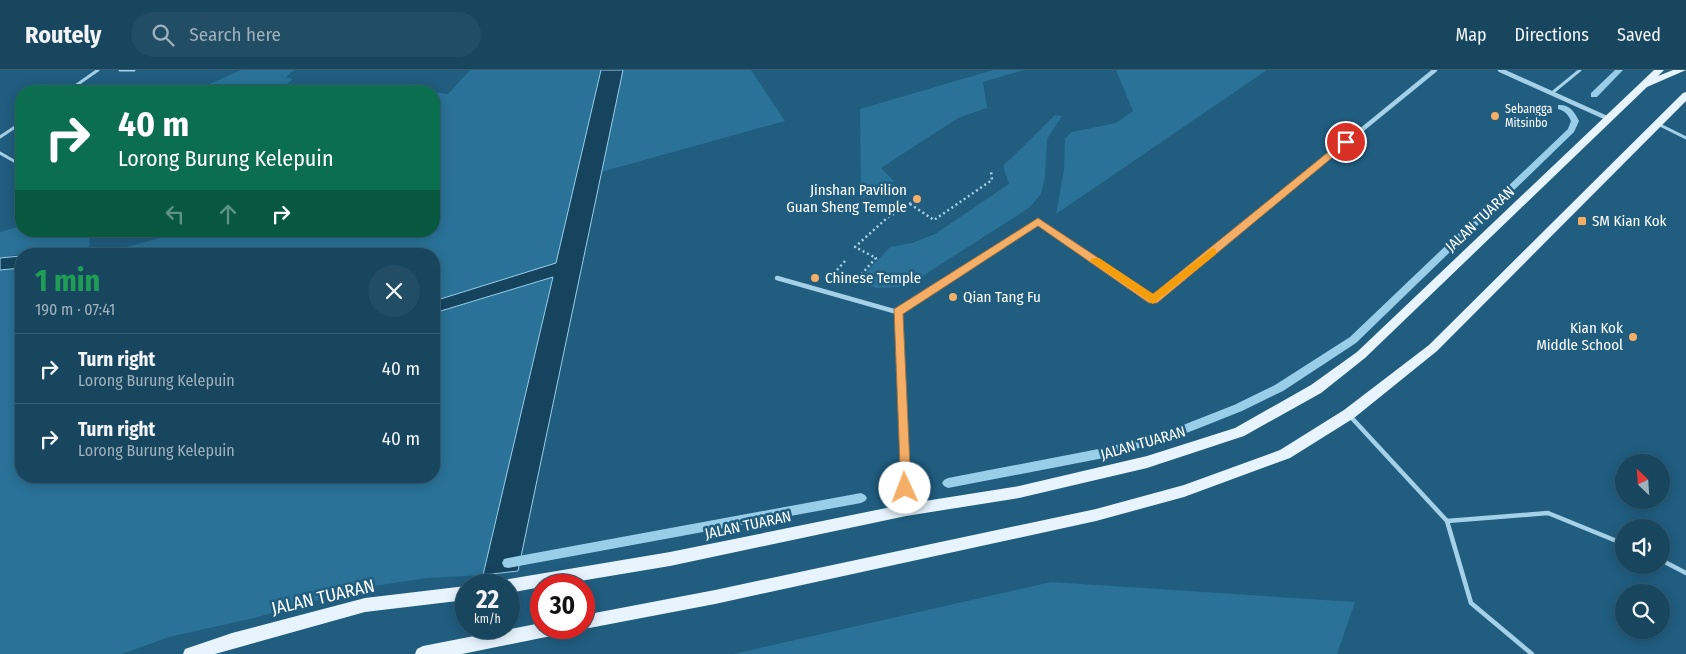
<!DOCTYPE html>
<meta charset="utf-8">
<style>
body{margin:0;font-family:"Fira Sans Condensed",sans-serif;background:#214d65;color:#f1f3f6;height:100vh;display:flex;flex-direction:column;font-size:19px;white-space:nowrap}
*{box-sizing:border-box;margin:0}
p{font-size:16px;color:#9fb1bd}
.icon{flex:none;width:28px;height:28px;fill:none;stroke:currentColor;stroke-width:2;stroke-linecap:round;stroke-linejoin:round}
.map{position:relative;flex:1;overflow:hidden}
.drawer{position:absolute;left:15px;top:178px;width:425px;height:235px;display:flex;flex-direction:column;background:#18465f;border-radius:20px;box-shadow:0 2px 12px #0003,0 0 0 1px #365e74}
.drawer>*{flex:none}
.banner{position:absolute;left:15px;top:15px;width:425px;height:152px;border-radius:20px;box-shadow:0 2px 12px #0003,0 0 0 1px #365e74;background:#0b6e4f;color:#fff;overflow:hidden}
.needle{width:32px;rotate:335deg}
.fabs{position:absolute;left:1615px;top:384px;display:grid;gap:10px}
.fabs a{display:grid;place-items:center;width:55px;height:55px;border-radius:50%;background:#18465f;box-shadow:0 2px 12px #0003,0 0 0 1px #365e74;font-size:25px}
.speed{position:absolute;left:455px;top:504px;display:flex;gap:10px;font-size:25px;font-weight:700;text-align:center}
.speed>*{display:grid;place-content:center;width:65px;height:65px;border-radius:50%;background:#18465f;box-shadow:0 2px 12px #0003,0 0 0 1px #365e74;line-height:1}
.speed small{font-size:12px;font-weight:400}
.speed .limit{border:8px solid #d22;background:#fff;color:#111}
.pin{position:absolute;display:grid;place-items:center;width:42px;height:42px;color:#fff;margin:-21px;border:2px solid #fff;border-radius:50%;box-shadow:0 1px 5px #0007}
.me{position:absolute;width:55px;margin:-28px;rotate:358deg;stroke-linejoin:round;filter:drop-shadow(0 0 4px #0008)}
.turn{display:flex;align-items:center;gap:18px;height:105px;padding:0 20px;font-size:22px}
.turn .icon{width:65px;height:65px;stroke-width:2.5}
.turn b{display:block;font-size:35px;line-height:42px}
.lanes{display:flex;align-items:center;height:48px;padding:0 20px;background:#0003;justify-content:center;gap:25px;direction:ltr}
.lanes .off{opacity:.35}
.round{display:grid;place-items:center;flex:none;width:52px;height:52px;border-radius:26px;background:#214d65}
.headline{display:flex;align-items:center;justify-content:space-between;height:85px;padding:0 20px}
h1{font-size:30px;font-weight:700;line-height:38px;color:#1e9e55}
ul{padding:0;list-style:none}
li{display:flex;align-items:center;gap:15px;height:70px;padding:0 20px;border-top:1px solid #365e74}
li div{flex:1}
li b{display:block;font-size:19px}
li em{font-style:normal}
header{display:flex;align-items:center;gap:30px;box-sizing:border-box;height:70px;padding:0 25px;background:#18465f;border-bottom:1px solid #365e74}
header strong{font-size:24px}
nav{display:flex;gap:28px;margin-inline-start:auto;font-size:18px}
.search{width:350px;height:45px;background:#214d65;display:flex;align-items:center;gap:12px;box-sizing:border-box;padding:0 18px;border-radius:28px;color:#9fb1bd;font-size:19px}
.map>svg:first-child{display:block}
.green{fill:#2a7298}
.water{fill:#16445f;stroke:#99cee9}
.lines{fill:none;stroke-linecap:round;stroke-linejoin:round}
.stream{fill:#99cee9;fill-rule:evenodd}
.path{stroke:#a5d1e8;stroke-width:2.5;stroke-dasharray:2 3;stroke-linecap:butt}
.lane-far1{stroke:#a5d1e8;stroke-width:3}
.lane{stroke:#a5d1e8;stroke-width:4.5}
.street-far1{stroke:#a5d1e8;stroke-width:4.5}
.street{stroke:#a5d1e8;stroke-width:5.5}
.primary{fill:#e7f4fd;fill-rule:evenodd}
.route{fill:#f5ae66;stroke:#9f7142}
.slow{fill:#f59e0b}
.poi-dot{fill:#f5ae66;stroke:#205d7f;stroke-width:2}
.labels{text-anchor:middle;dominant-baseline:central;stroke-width:5;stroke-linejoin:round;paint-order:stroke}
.far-poi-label{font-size:12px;fill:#fff;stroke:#205d7f;text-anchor:start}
.poi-label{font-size:15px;fill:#fff;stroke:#205d7f;text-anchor:start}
.street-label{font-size:15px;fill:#fff;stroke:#205d7f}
.near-street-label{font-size:18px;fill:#fff;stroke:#205d7f}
</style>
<header>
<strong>Routely</strong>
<div class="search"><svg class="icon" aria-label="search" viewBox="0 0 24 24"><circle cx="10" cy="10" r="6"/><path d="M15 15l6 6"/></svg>Search here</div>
<nav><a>Map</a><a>Directions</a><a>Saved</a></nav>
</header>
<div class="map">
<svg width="1686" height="584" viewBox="0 0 1686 584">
<rect width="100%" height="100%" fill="#205d7f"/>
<g class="green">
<path d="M 241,0 L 294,0 L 286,7 L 293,9 L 279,21 L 194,21 Z"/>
<path d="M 470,0 L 601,0 L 556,194 L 434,231 L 434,184 L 101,184 L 185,161 L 434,161 L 434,22 L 448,24 Z"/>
<path d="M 623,0 L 751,0 L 785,51 L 601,102 Z"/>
<path d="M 993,0 L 1024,0 L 983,12 L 987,38 L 958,48 L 881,98 L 894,111 L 861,129 L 860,39 Z"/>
<path d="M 1116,0 L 1267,0 L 1056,144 L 1064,100 L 1065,68 L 1072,62 L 1116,53 L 1133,41 Z"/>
<path d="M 1055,45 L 1062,46 L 1047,69 L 1045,107 L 1041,124 L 1029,138 L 921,207 L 899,217 L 877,218 L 858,211 L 890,177 L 912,173 L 935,164 L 1009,114 L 1003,96 Z"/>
<path d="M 21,156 L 21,161 L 90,161 L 89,184 L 21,184 L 0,188 L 0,162 Z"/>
<path d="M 21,198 L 21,406 L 434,406 L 434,243 L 553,207 L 483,505 L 426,508 L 362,518 L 254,548 L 169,567 L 122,584 L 0,584 L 0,200 Z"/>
<path d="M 1051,512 L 1355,532 L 1337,584 L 733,584 Z"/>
</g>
<g class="water">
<path d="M 601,0 L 623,0 L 518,501 L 483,505 L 553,207 L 434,243 L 434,231 L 556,193 Z"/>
<path d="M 21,186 L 21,198 L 0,200 L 0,188 Z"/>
</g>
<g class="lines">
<g class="stream">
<path d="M 1615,0 L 1623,0 L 1597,27 L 1591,27 L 1591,23 Z"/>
<path d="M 1558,35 C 1569,34 1575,42 1579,51 L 1574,62 L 1356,273 L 1283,321 L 1242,341 L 1179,366 L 1109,387 L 948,418 L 944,416 L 942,413 L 944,410 L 948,408 L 1109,377 L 1173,359 L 1234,335 L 1275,315 L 1350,267 L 1568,59 L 1571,51 C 1568,44 1565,41 1558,39 Z"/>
<path d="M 861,423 L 865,425 L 867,428 L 865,431 L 861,433 L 508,498 L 504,497 L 502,493 L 504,489 L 508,488 Z"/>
</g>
<g class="path">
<path d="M 910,134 L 934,150 L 992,110 L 991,101"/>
<path d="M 845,191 L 837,200 L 846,206 L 858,208 L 876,188 L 855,177 L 887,148 L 917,129"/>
</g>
<g class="lane-far1">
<path d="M 120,0 L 134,0"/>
<path d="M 68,21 L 98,0"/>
<path d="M 1552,23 L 1580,0"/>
<path d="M 1658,54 L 1686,68"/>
<path d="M 0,67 L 21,53"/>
<path d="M 0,83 L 21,95"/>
</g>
<g class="lane">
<path d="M 1350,346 L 1447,451 L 1471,533 L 1532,584"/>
<path d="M 1447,451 L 1548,443 L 1624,474"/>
<path d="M 1661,490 L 1686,503"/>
</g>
<g class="street-far1">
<path d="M 1500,0 L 1609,49"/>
<path d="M 777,208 L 897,242"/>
<path d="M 898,256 L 897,242 L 1038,152 L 1153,230 L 1435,0"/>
</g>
<path class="street" d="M 898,255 L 906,439"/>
<g class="primary">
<path d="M 1654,0 L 1664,0 L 1658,6 L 1673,0 L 1686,0 L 1647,17 L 1365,288 L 1321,323 L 1244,366 L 1147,398 L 1019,428 L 906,446 L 670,496 L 556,515 L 541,515 L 541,517 L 509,523 L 509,515 L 502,515 L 504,511 L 509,509 L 670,482 L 906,434 L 1019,416 L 1147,386 L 1235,358 L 1311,315 L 1357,282 Z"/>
<path d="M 1686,22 L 1686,31 L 1437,281 L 1354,348 L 1290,388 L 1184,427 L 1096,451 L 715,534 L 584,559 L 579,558 L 584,558 L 584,545 L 715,520 L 1096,439 L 1184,415 L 1280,380 L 1344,340 L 1429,275 L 1683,23 Z"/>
<path d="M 466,516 L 466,530 L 365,542 L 215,584 L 183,584 L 185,579 L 232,563 L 365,528 Z"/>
<path d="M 541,553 L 541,558 L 564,558 L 561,563 L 556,565 L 462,584 L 415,584 L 417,579 L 423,576 Z"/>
</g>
</g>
<path class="route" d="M 1343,70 L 1351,72 L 1157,233 L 1149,233 L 1038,156 L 903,244 L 911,418 L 905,424 L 901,422 L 894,239 L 1038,148 L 1153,224 Z"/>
<path class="slow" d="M 1213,178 L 1216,179 L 1216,184 L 1153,234 L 1090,191 L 1092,188 L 1099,188 L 1153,224 Z"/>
<g class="poi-dot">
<circle cx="1495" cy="46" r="5"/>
<circle cx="917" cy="129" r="5"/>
<rect x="1577" y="146" width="10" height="10" rx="2.5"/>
<circle cx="815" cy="208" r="5"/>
<circle cx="953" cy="227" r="5"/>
<circle cx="1633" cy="267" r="5"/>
</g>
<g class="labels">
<g class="far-poi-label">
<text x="1505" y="39">Sebangga<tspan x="1505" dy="14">Mitsinbo</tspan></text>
</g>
<g class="poi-label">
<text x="907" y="120" text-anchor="end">Jinshan Pavilion<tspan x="907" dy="17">Guan Sheng Temple</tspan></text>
<text x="1592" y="151">SM Kian Kok</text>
<text x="825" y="208">Chinese Temple</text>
<text x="963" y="227">Qian Tang Fu</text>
<text x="1623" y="258" text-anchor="end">Kian Kok<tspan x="1623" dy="17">Middle School</tspan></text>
</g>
<g class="street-label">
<text transform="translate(1480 149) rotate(-43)">JALAN TUARAN</text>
<text transform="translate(1143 373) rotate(-16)">JALAN TUARAN</text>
<text transform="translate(748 455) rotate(-12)">JALAN TUARAN</text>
</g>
<g class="near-street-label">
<text transform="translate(323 527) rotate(-13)">JALAN TUARAN</text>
</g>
</g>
</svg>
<div class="fabs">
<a><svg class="needle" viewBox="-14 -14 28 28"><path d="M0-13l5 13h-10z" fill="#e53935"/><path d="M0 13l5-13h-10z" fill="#9fb1bd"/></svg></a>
<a><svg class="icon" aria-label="sound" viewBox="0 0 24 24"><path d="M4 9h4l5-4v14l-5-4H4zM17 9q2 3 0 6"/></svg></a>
<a><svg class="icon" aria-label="search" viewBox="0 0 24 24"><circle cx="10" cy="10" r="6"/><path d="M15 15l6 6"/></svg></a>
</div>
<div class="speed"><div>22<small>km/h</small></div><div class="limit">30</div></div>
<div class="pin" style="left:1346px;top:72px;background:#d93025"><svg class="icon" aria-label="arrive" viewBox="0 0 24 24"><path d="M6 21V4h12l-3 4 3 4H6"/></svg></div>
<svg class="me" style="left:905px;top:418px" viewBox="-20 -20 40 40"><circle r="19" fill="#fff"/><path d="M0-13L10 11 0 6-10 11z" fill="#f5ae66"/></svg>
<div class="banner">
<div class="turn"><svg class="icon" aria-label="right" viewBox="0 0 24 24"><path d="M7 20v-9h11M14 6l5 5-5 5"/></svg><div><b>40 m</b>Lorong Burung Kelepuin</div></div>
<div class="lanes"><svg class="icon off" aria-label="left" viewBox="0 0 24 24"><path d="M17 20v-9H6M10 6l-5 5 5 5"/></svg><svg class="icon off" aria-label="ahead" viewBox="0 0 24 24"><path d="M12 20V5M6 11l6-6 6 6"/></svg><svg class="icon" aria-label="right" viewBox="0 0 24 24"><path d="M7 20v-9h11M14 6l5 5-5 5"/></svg></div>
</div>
<section class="drawer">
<div class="headline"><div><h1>1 min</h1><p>190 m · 07:41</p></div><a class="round"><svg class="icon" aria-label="close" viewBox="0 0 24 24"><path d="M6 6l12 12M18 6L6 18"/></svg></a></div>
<ul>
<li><svg class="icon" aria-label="right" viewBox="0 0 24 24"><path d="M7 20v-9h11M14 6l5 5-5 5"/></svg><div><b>Turn right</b><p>Lorong Burung Kelepuin</p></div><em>40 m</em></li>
<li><svg class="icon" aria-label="right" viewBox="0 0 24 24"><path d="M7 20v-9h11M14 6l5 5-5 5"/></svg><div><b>Turn right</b><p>Lorong Burung Kelepuin</p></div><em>40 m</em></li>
</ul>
</section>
</div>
